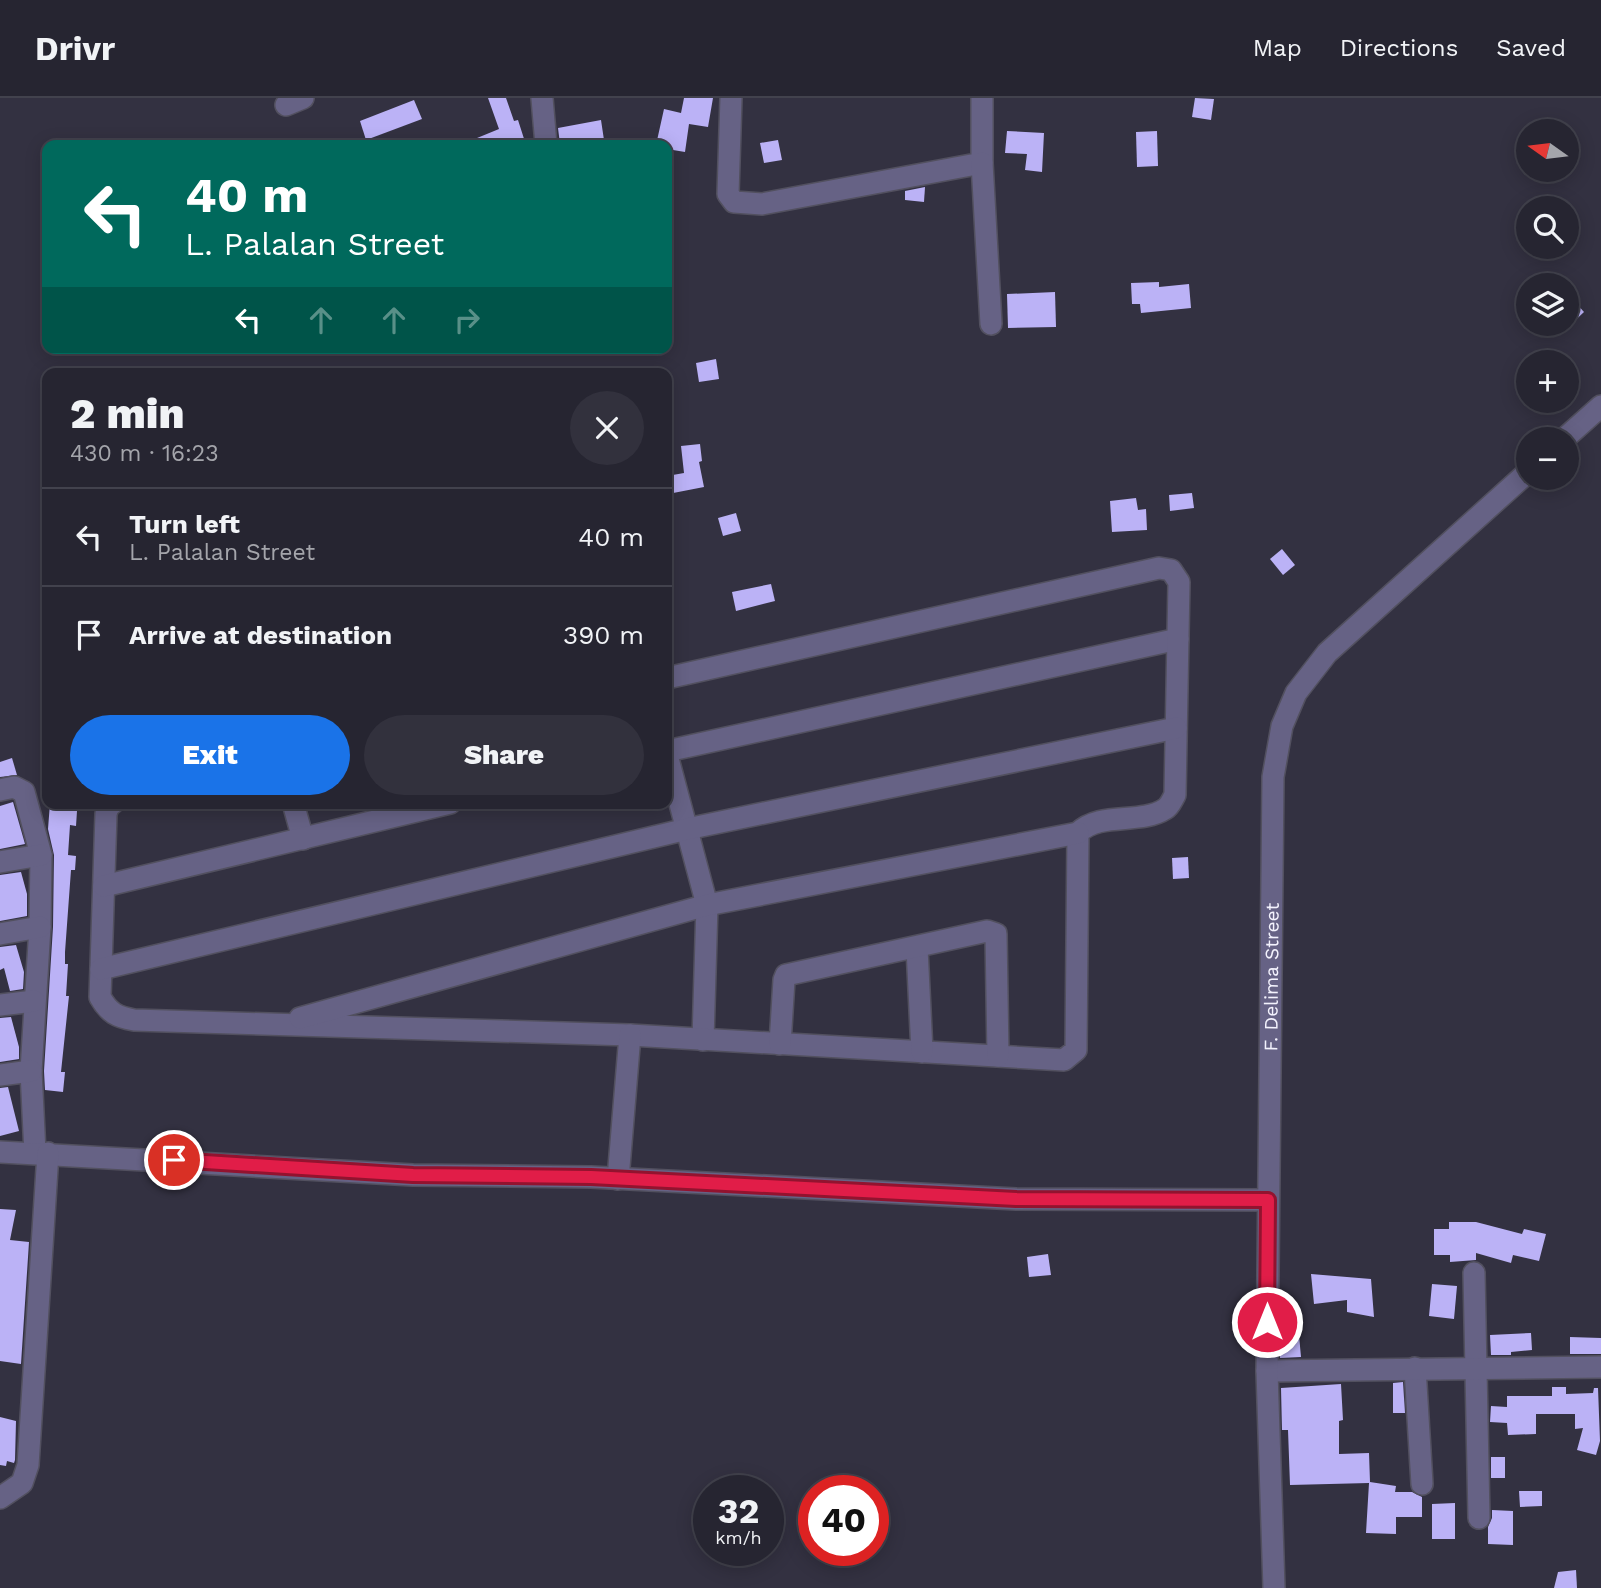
<!DOCTYPE html>
<meta charset="utf-8">
<style>
body{margin:0;font-family:"Work Sans",sans-serif;background:#32313d;color:#f1f3f6;height:100vh;display:flex;flex-direction:column;font-size:26px;white-space:nowrap}
*{box-sizing:border-box;margin:0}
p{font-size:23px;color:#a4a5ab}
.icon{flex:none;width:38px;height:38px;fill:none;stroke:currentColor;stroke-width:2;stroke-linecap:round;stroke-linejoin:round}
.map{position:relative;flex:1;overflow:hidden}
.panel{position:absolute;left:42px;top:270px;width:630px;height:441px;display:flex;flex-direction:column;background:#262531;border-radius:14px;box-shadow:0 4px 18px #0003,0 0 0 2px #42424d}
.panel>*{flex:none}
.top-card{position:absolute;left:42px;top:42px;width:630px;height:214px;border-radius:14px;box-shadow:0 4px 18px #0003,0 0 0 2px #42424d;background:#00695c;color:#fff;overflow:hidden}
.needle{width:46px;rotate:284deg}
.buttons{position:absolute;left:1516px;top:21px;display:grid;gap:14px}
.buttons a{display:grid;place-items:center;width:63px;height:63px;border-radius:50%;background:#262531;box-shadow:0 4px 18px #0003,0 0 0 2px #42424d;font-size:35px}
.speed{position:absolute;left:693px;top:1377px;display:flex;gap:14px;font-size:35px;font-weight:700;text-align:center}
.speed>*{display:grid;place-content:center;width:91px;height:91px;border-radius:50%;background:#262531;box-shadow:0 4px 18px #0003,0 0 0 2px #42424d;line-height:1}
.speed small{font-size:18px;font-weight:400}
.speed .limit{border:10px solid #d22;background:#fff;color:#111}
.pin{position:absolute;display:grid;place-items:center;width:60px;height:60px;color:#fff;margin:-30px;border:4px solid #fff;border-radius:50%;box-shadow:0 2px 7px #0007}
.me{position:absolute;width:77px;margin:-38px;rotate:0deg;stroke-linejoin:round;filter:drop-shadow(0 0 5px #0008)}
.turn{display:flex;align-items:center;gap:24px;height:147px;padding:0 28px;font-size:32px}
.turn .icon{width:91px;height:91px;stroke-width:2.5}
.turn b{display:block;font-size:49px;line-height:60px}
.lanes{display:flex;align-items:center;height:66px;padding:0 28px;background:#0003;justify-content:center;gap:35px;direction:ltr}
.lanes .off{opacity:.35}
.round{display:grid;place-items:center;flex:none;width:74px;height:74px;border-radius:37px;background:#32313d}
.overview{display:flex;align-items:center;justify-content:space-between;height:119px;padding:0 28px}
h1{font-size:42px;font-weight:800;line-height:52px}
.button{display:flex;gap:14px;margin-top:auto;padding:14px 28px}
.button a{flex:1;height:80px;border-radius:42px;background:#1a73e8;color:#fff;font-size:28px;font-weight:800;line-height:80px;text-align:center}
.button a+a{background:#32313d;color:#f1f3f6}
ul{padding:0;list-style:none}
li{display:flex;align-items:center;gap:21px;height:98px;padding:0 28px;border-top:2px solid #42424d}
li div{flex:1}
li b{display:block;font-size:26px}
li em{font-style:normal}
header{display:flex;align-items:center;gap:42px;box-sizing:border-box;height:98px;padding:0 35px;background:#262531;border-bottom:2px solid #42424d}
header strong{font-size:33px}
nav{display:flex;gap:38px;margin-inline-start:auto;font-size:24px}
.map>svg:first-child{display:block}
.building{fill:#bbb2f6}
.lines{fill:none;stroke-linecap:round;stroke-linejoin:round}
.minor-casing{stroke:#52505f;stroke-width:24}
.minor{stroke:#666285;stroke-width:21}
.route-casing{stroke:#92132f;stroke-width:18}
.route{stroke:#e11d48;stroke-width:12}
.labels{text-anchor:middle;dominant-baseline:central;stroke-width:7;stroke-linejoin:round;paint-order:stroke}
.street-label{font-size:19px;fill:#f3f2fd;stroke:#333141}
</style>
<header>
<strong>Drivr</strong>
<nav><a>Map</a><a>Directions</a><a>Saved</a></nav>
</header>
<div class="map">
<svg width="1601" height="1490" viewBox="0 0 1601 1490">
<rect width="100%" height="100%" fill="#333141"/>
<g class="building">
<path d="M 488,0 L 506,0 L 514,23 L 518,22 L 526,47 L 460,47 L 499,31 Z"/>
<path d="M 684,0 L 713,0 L 708,29 L 689,26 L 685,54 L 667,51 L 667,47 L 656,47 L 664,11 L 681,15 Z"/>
<path d="M 1195,0 L 1214,1 L 1211,22 L 1192,19 Z"/>
<path d="M 414,2 L 422,21 L 366,42 L 360,23 Z"/>
<path d="M 601,22 L 604,42 L 587,45 L 586,40 L 560,46 L 558,30 Z"/>
<path d="M 1007,33 L 1044,35 L 1042,74 L 1025,72 L 1027,56 L 1005,55 Z"/>
<path d="M 1157,33 L 1158,68 L 1137,69 L 1136,34 Z"/>
<path d="M 778,42 L 782,62 L 764,65 L 760,45 Z"/>
<path d="M 925,89 L 924,104 L 905,102 L 905,93 Z"/>
<path d="M 1159,184 L 1159,189 L 1189,186 L 1191,210 L 1141,215 L 1140,206 L 1132,206 L 1131,185 Z"/>
<path d="M 1055,194 L 1056,229 L 1008,230 L 1007,196 Z"/>
<path d="M 1566,194 L 1584,214 L 1566,231 Z"/>
<path d="M 716,261 L 719,281 L 699,284 L 696,265 Z"/>
<path d="M 700,346 L 702,363 L 699,364 L 704,389 L 668,396 L 667,378 L 684,375 L 681,348 Z"/>
<path d="M 1192,395 L 1194,410 L 1170,413 L 1169,397 Z"/>
<path d="M 1136,400 L 1138,412 L 1146,411 L 1147,432 L 1112,434 L 1110,403 Z"/>
<path d="M 736,415 L 741,433 L 723,438 L 718,420 Z"/>
<path d="M 1282,451 L 1295,467 L 1283,477 L 1270,461 Z"/>
<path d="M 771,486 L 775,503 L 736,513 L 732,494 Z"/>
<path d="M 12,660 L 17,677 L 0,679 L 0,664 Z"/>
<path d="M 13,704 L 25,746 L 0,751 L 0,708 Z"/>
<path d="M 50,705 L 68,705 L 67,712 L 77,713 L 76,728 L 70,727 L 68,757 L 76,758 L 75,772 L 71,772 L 65,854 L 65,866 L 68,866 L 66,898 L 69,898 L 61,974 L 65,974 L 63,994 L 45,992 L 44,973 L 53,829 L 54,757 L 48,731 Z"/>
<path d="M 1188,759 L 1189,780 L 1173,781 L 1172,760 Z"/>
<path d="M 21,774 L 27,796 L 27,818 L 0,823 L 0,777 Z"/>
<path d="M 16,847 L 24,874 L 23,891 L 10,893 L 4,870 L 0,872 L 0,849 Z"/>
<path d="M 11,919 L 19,949 L 19,961 L 0,964 L 0,920 Z"/>
<path d="M 8,989 L 19,1033 L 0,1038 L 0,990 Z"/>
<path d="M 0,1111 L 16,1112 L 10,1142 L 29,1144 L 21,1266 L 0,1263 Z"/>
<path d="M 1449,1124 L 1476,1124 L 1522,1136 L 1524,1131 L 1546,1136 L 1539,1163 L 1513,1157 L 1511,1165 L 1476,1155 L 1476,1162 L 1450,1164 L 1450,1157 L 1434,1157 L 1434,1131 L 1449,1131 Z"/>
<path d="M 1048,1156 L 1051,1177 L 1029,1179 L 1027,1159 Z"/>
<path d="M 1311,1176 L 1371,1181 L 1374,1219 L 1347,1214 L 1347,1202 L 1314,1206 Z"/>
<path d="M 1432,1186 L 1457,1188 L 1454,1221 L 1429,1218 Z"/>
<path d="M 1531,1235 L 1532,1252 L 1511,1254 L 1511,1257 L 1491,1257 L 1490,1237 Z"/>
<path d="M 1299,1237 L 1301,1259 L 1280,1260 L 1280,1239 Z"/>
<path d="M 1570,1239 L 1601,1240 L 1601,1256 L 1570,1256 Z"/>
<path d="M 1403,1284 L 1405,1315 L 1393,1315 L 1393,1285 Z"/>
<path d="M 1341,1286 L 1343,1322 L 1339,1323 L 1339,1356 L 1369,1355 L 1370,1384 L 1396,1388 L 1395,1394 L 1412,1394 L 1422,1399 L 1422,1419 L 1396,1419 L 1396,1436 L 1366,1435 L 1369,1385 L 1290,1387 L 1288,1332 L 1282,1332 L 1281,1290 Z"/>
<path d="M 1552,1289 L 1566,1289 L 1566,1296 L 1593,1295 L 1594,1290 L 1598,1290 L 1600,1343 L 1596,1357 L 1577,1352 L 1583,1330 L 1575,1331 L 1575,1316 L 1536,1316 L 1536,1336 L 1508,1337 L 1507,1325 L 1490,1324 L 1491,1308 L 1507,1309 L 1507,1298 L 1552,1298 Z"/>
<path d="M 0,1319 L 16,1323 L 15,1362 L 14,1365 L 7,1363 L 6,1368 L 0,1367 Z"/>
<rect x="1491" y="1359" width="14" height="21"/>
<path d="M 1519,1393 L 1542,1393 L 1542,1408 L 1520,1409 Z"/>
<path d="M 1455,1405 L 1455,1441 L 1432,1441 L 1432,1406 Z"/>
<path d="M 1492,1412 L 1513,1413 L 1513,1447 L 1488,1446 L 1488,1429 L 1492,1420 Z"/>
<path d="M 1576,1472 L 1577,1490 L 1554,1490 L 1558,1474 Z"/>
</g>
<g class="lines">
<g class="minor-casing">
<g id="minor">
<path d="M 542,0 L 546,47"/>
<path d="M 731,0 L 728,96 L 734,104 L 762,106 L 982,65 L 982,0"/>
<path d="M 286,7 L 303,0"/>
<path d="M 982,65 L 991,226"/>
<path d="M 1564,341 L 1601,308"/>
<path d="M 667,653 L 1178,541"/>
<path d="M 667,657 L 707,807 L 703,942"/>
<path d="M 0,692 L 14,689 L 24,694 L 41,757 L 40,829 L 31,973 L 35,1055"/>
<path d="M 113,705 L 108,709 L 106,716 L 100,899 C 109,915 117,919 134,922 L 630,937 L 1064,962 L 1076,952 L 1078,735 C 1100,713 1140,727 1165,711 C 1170,708 1172,702 1175,697 L 1179,484 L 1171,472 L 1159,470 L 667,580"/>
<path d="M 293,705 L 303,741"/>
<path d="M 0,764 L 41,757"/>
<path d="M 104,788 L 450,705"/>
<path d="M 0,836 L 40,829"/>
<path d="M 917,850 L 922,954"/>
<path d="M 101,871 L 687,731 L 1176,630"/>
<path d="M 0,907 L 34,903"/>
<path d="M 300,920 L 707,807 L 1078,735"/>
<path d="M 780,946 L 784,882 L 786,877 L 987,833 L 996,836 L 998,958"/>
<path d="M 0,977 L 31,973"/>
<path d="M 0,1054 L 413,1077 L 591,1079 L 1016,1101 L 1268,1102"/>
<path d="M 618,1081 L 630,937"/>
<path d="M 1474,1175 L 1479,1420"/>
<path d="M 1415,1270 L 1422,1386"/>
<path d="M 1267,1273 L 1601,1269"/>
<path d="M 0,1400 L 22,1385 L 28,1367 L 48,1055"/>
<path id="s1" d="M 1274,1490 L 1267,1273 L 1273,679 L 1282,628 L 1296,595 L 1327,555 L 1528,374"/>
</g>
</g>
<use href="#minor" class="minor"/>
</g>
<g class="lines">
<g class="route-casing">
<path id="route" d="M 174,1062 L 413,1077 L 591,1079 L 1016,1101 L 1268,1102 L 1267,1224"/>
</g>
<use href="#route" class="route"/>
</g>
<g class="labels">
<g class="street-label">
<text stroke="none"><textPath href="#s1" startOffset="611">F. Delima Street</textPath></text>
</g>
</g>
</svg>
<div class="buttons">
<a><svg class="needle" viewBox="-14 -14 28 28"><path d="M0-13l5 13h-10z" fill="#e53935"/><path d="M0 13l5-13h-10z" fill="#a4a5ab"/></svg></a>
<a><svg class="icon" aria-label="search" viewBox="0 0 24 24"><circle cx="10" cy="10" r="6"/><path d="M15 15l6 6"/></svg></a>
<a><svg class="icon" aria-label="layers" viewBox="0 0 24 24"><path d="M12 4l9 5-9 5-9-5zM3 14l9 5 9-5"/></svg></a>
<a>+</a>
<a>−</a>
</div>
<div class="speed"><div>32<small>km/h</small></div><div class="limit">40</div></div>
<div class="pin" style="left:174px;top:1062px;background:#d93025"><svg class="icon" aria-label="arrive" viewBox="0 0 24 24"><path d="M6 21V4h12l-3 4 3 4H6"/></svg></div>
<svg class="me" style="left:1267px;top:1224px" viewBox="-20 -20 40 40"><circle r="17" fill="#e11d48" stroke="#fff" stroke-width="3"/><path d="M0-11L8 9 0 5-8 9z" fill="#fff"/></svg>
<div class="top-card">
<div class="turn"><svg class="icon" aria-label="left" viewBox="0 0 24 24"><path d="M17 20v-9H6M10 6l-5 5 5 5"/></svg><div><b>40 m</b>L. Palalan Street</div></div>
<div class="lanes"><svg class="icon" aria-label="left" viewBox="0 0 24 24"><path d="M17 20v-9H6M10 6l-5 5 5 5"/></svg><svg class="icon off" aria-label="ahead" viewBox="0 0 24 24"><path d="M12 20V5M6 11l6-6 6 6"/></svg><svg class="icon off" aria-label="ahead" viewBox="0 0 24 24"><path d="M12 20V5M6 11l6-6 6 6"/></svg><svg class="icon off" aria-label="right" viewBox="0 0 24 24"><path d="M7 20v-9h11M14 6l5 5-5 5"/></svg></div>
</div>
<section class="panel">
<div class="overview"><div><h1>2 min</h1><p>430 m · 16:23</p></div><a class="round"><svg class="icon" aria-label="close" viewBox="0 0 24 24"><path d="M6 6l12 12M18 6L6 18"/></svg></a></div>
<ul>
<li><svg class="icon" aria-label="left" viewBox="0 0 24 24"><path d="M17 20v-9H6M10 6l-5 5 5 5"/></svg><div><b>Turn left</b><p>L. Palalan Street</p></div><em>40 m</em></li>
<li><svg class="icon" aria-label="arrive" viewBox="0 0 24 24"><path d="M6 21V4h12l-3 4 3 4H6"/></svg><div><b>Arrive at destination</b></div><em>390 m</em></li>
</ul>
<div class="button"><a>Exit</a><a>Share</a></div>
</section>
</div>
